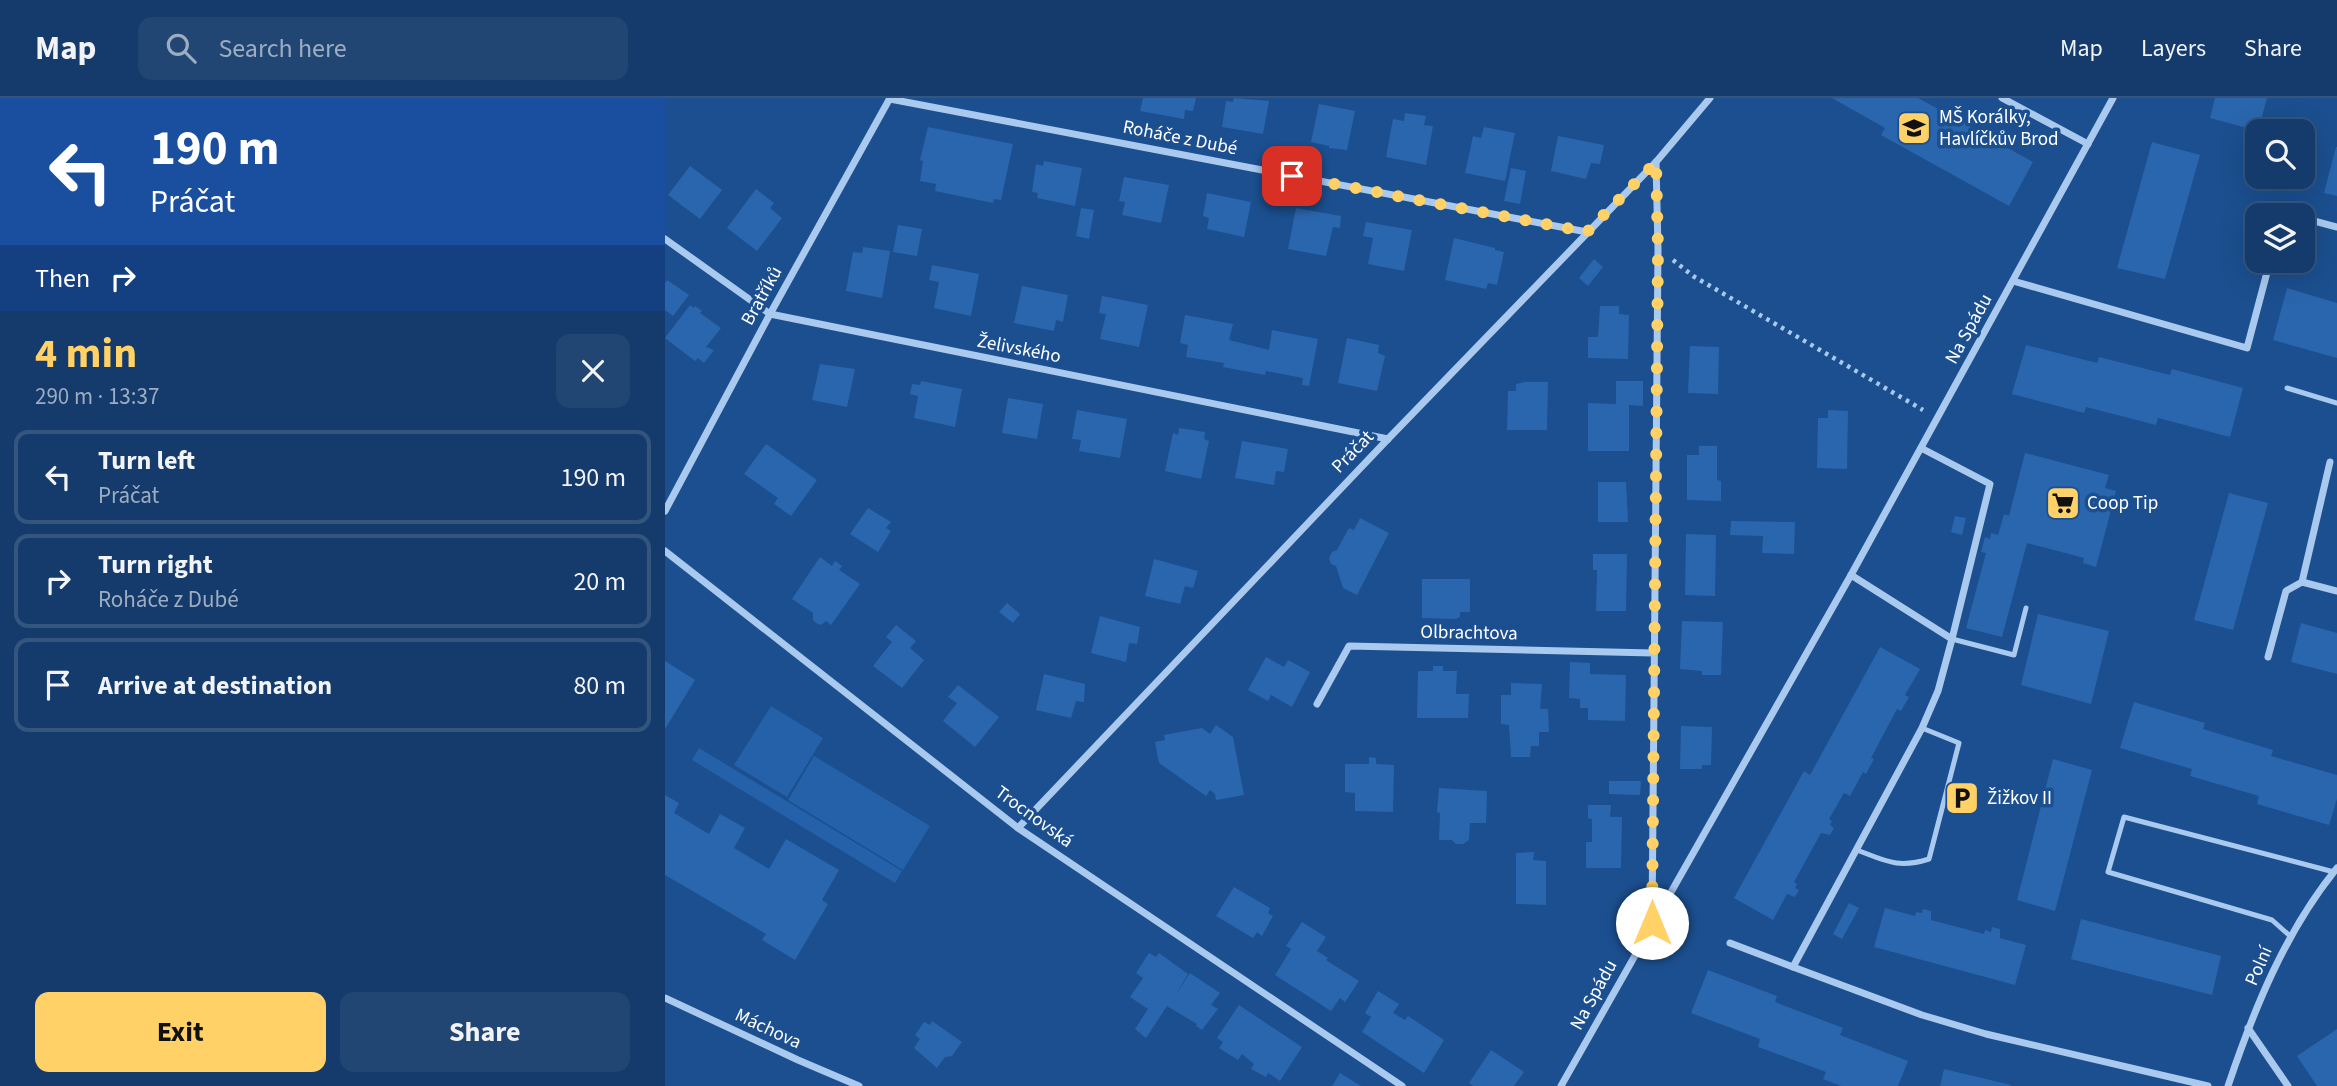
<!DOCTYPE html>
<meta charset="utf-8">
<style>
body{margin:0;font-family:"Source Sans 3",sans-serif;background:#214673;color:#f1f3f6;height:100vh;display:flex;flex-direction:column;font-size:26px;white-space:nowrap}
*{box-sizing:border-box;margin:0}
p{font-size:23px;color:#9dadc1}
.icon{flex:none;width:38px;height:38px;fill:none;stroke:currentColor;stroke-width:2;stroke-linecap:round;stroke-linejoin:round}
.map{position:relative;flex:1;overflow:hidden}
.side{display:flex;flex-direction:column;background:#143b6b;width:665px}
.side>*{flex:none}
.guide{background:#1a4fa0;color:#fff;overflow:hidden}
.tools{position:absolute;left:1580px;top:21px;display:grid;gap:14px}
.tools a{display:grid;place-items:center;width:70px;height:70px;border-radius:14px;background:#143b6b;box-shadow:0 7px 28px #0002,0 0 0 2px #33557e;font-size:35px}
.pin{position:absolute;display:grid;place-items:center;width:60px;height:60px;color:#fff;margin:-30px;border-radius:14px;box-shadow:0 4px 10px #0006}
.me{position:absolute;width:77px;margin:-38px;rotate:0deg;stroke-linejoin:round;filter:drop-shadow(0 0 5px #0008)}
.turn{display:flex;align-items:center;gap:24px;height:147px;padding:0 35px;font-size:32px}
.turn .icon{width:91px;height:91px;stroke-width:2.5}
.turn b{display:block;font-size:49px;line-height:60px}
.then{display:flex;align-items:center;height:66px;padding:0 35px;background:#0003;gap:14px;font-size:26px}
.round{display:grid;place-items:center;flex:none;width:74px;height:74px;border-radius:14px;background:#214673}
.overview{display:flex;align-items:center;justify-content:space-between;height:119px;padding:0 35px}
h1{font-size:42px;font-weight:700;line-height:52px;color:#ffd166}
.action{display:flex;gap:14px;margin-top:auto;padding:14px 35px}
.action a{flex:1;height:80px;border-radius:14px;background:#ffd166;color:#111;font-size:28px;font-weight:700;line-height:80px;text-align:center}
.action a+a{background:#214673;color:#f1f3f6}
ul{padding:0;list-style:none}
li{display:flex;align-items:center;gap:21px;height:94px;margin:0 14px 10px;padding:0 21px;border:4px solid #33557e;border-radius:14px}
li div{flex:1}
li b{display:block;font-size:26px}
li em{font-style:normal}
header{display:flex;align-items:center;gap:42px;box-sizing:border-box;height:98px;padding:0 35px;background:#143b6b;border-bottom:2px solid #33557e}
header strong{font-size:33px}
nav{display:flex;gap:38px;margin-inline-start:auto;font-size:24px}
.search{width:490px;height:63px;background:#214673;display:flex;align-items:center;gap:18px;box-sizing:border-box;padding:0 24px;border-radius:14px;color:#9dadc1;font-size:26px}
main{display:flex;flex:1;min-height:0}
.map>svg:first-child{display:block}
.green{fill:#2461a8}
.building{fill:#2a66ad}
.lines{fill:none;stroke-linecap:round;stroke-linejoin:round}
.path{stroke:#a9c9ee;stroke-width:4.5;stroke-dasharray:3.5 5;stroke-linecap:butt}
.service{stroke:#a9c9ee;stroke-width:5}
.minor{stroke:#a9c9ee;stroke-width:7}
.route{stroke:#ffd166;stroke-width:12;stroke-dasharray:0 21.6}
.labels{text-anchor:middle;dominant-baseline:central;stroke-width:7;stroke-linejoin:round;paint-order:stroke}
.poi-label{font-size:19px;fill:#fff;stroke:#1b4f8f;text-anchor:start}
.street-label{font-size:19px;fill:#fff;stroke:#1b4f8f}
</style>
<header>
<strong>Map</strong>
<div class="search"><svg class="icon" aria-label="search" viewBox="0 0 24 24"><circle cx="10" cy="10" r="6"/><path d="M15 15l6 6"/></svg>Search here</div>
<nav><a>Map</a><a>Layers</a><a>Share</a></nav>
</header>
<main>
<section class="side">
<div class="guide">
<div class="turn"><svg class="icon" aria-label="left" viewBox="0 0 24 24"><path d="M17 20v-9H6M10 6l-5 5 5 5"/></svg><div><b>190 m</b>Práčat</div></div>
<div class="then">Then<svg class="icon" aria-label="right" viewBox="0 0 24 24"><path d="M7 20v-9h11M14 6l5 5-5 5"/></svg></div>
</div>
<div class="overview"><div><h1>4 min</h1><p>290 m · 13:37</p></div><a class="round"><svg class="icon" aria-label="close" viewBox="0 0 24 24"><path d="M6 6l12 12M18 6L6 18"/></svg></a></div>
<ul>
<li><svg class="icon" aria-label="left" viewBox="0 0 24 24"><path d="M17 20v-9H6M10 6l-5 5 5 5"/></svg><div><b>Turn left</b><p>Práčat</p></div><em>190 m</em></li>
<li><svg class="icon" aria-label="right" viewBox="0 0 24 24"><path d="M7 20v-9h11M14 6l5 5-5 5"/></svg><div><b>Turn right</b><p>Roháče z Dubé</p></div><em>20 m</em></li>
<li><svg class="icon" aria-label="arrive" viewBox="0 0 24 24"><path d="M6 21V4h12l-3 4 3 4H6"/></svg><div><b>Arrive at destination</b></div><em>80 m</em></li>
</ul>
<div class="action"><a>Exit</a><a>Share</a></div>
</section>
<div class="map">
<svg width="1672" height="988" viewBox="0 0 1672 988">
<rect width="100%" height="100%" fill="#1b4f8f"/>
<g class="green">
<path d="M 106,608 L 158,640 L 122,699 L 69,667 Z"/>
<path d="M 34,650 L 237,773 L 230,785 L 27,662 Z"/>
<path d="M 149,658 L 265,728 L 238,772 L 123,702 Z"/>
</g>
<g class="building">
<path d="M 478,0 L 531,0 L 528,13 L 520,12 L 519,21 L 475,13 Z"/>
<path d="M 569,0 L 604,3 L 598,36 L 557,29 L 561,3 L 568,4 Z"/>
<path d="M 1167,0 L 1253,0 L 1290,20 L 1293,15 L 1306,23 L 1305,29 L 1368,64 L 1344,108 L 1216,37 L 1220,30 Z"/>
<path d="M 1550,0 L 1602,0 L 1593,33 L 1545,20 Z"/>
<path d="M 654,6 L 690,13 L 682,52 L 664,50 L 664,48 L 646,44 Z"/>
<path d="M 740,15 L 761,18 L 759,27 L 768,28 L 761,67 L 721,59 L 728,21 L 739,23 Z"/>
<path d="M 263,29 L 348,46 L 336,102 L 329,101 L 328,105 L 270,93 L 271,86 L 255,83 L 258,63 L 255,62 Z"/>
<path d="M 819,29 L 850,35 L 840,83 L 800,75 L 808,38 L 816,40 Z"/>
<path d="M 893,38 L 939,47 L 935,66 L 926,65 L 921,81 L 886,73 Z"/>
<path d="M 1487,44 L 1535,57 L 1500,181 L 1452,170 Z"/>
<path d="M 1671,49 L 1672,49 L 1672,98 L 1659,95 Z"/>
<path d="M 379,63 L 417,70 L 410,108 L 372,100 L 373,95 L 367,94 L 371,66 L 378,68 Z"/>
<path d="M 25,68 L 57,92 L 35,121 L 3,97 Z"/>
<path d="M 846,70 L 861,73 L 855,106 L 839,103 Z"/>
<path d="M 459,79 L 504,87 L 496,125 L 457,117 L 460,104 L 454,103 Z"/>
<path d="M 91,91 L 109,105 L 105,110 L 117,120 L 92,153 L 62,130 Z"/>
<path d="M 542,95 L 586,104 L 579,139 L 542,131 L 544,120 L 538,118 Z"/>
<path d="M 416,110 L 429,112 L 424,141 L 411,138 Z"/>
<path d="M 631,110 L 676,118 L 675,130 L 668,129 L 661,158 L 623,151 Z"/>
<path d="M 701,124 L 747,132 L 739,173 L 703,166 L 708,140 L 698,138 Z"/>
<path d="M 233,127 L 257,131 L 252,158 L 228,154 Z"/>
<path d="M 789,140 L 830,150 L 830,152 L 839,154 L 832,187 L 823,185 L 821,191 L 780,182 Z"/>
<path d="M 198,149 L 225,153 L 217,200 L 181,193 L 188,154 L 197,155 Z"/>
<path d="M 929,161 L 938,169 L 923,188 L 914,180 Z"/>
<path d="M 267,167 L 314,176 L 306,218 L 269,210 L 274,184 L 264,182 Z"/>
<path d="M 2,182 L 24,197 L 8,218 L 0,212 L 0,185 Z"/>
<path d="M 357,188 L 403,197 L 398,224 L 391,222 L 389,233 L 349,225 Z"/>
<path d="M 1622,190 L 1672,205 L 1672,260 L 1608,242 Z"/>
<path d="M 437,198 L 483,207 L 474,249 L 435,241 L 441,216 L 434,215 Z"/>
<path d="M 25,207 L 29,210 L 30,208 L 37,213 L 35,215 L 56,230 L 41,249 L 49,252 L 39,265 L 33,260 L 30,263 L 0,240 Z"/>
<path d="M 935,208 L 954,208 L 954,216 L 964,217 L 963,261 L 923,260 L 923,239 L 933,239 Z"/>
<path d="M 520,217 L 568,226 L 564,242 L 604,252 L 607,232 L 653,241 L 644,288 L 637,287 L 638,280 L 601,273 L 600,277 L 558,269 L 559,265 L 521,259 L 523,247 L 515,245 Z"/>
<path d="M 682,240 L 714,247 L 713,255 L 720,258 L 712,293 L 673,285 Z"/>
<path d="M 1361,247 L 1432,265 L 1434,259 L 1505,277 L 1507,271 L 1578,290 L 1565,339 L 1493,320 L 1491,327 L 1421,309 L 1419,315 L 1347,296 Z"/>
<path d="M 1025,248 L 1054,249 L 1053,296 L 1023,295 Z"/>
<path d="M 155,266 L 190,271 L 182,309 L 147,302 Z"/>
<path d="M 256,283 L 297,291 L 290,329 L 249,320 L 253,298 L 245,296 L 247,286 L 255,287 Z"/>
<path d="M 951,283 L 978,283 L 978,308 L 964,307 L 964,353 L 923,353 L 923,305 L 951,306 Z"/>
<path d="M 860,284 L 883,284 L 882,332 L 842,332 L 843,293 L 851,293 L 851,286 Z"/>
<path d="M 343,300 L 378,306 L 372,341 L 337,335 Z"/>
<path d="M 412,312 L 462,321 L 455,360 L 414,353 L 416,342 L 407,341 Z"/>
<path d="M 1163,312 L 1183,313 L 1182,371 L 1152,370 L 1153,320 L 1163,320 Z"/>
<path d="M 514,330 L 540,334 L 539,341 L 544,343 L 536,381 L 500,373 L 508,335 L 513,337 Z"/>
<path d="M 577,343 L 623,351 L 619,374 L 611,373 L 609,387 L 570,380 Z"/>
<path d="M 101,346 L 152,382 L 126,418 L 109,406 L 113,400 L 79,376 Z"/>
<path d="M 1034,348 L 1052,348 L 1052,382 L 1056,383 L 1056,403 L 1022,402 L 1022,357 L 1034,357 Z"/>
<path d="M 1360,355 L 1444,377 L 1440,390 L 1451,393 L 1431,469 L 1418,465 L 1419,460 L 1362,445 L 1337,539 L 1301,530 L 1321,455 L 1316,454 L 1320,439 L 1325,441 L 1326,435 L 1333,437 L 1339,416 L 1344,418 Z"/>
<path d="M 933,384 L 961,384 L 963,424 L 933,424 Z"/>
<path d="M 1564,395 L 1603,405 L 1568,532 L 1529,522 Z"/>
<path d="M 203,410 L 226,424 L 221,430 L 226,433 L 213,454 L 185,436 Z"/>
<path d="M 1290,418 L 1301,420 L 1297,437 L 1286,434 Z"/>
<path d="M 695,420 L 724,435 L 692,497 L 678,490 L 671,468 L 666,466 L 664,460 L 667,454 L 672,452 L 684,430 L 689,432 Z"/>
<path d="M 1066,423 L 1130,424 L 1129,456 L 1097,455 L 1098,438 L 1065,437 Z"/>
<path d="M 1021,436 L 1051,437 L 1050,498 L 1020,497 Z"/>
<path d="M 928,456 L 962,456 L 961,513 L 931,513 L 932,472 L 928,472 Z"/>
<path d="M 155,459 L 167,468 L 170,463 L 177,468 L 174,472 L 195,486 L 166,527 L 161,523 L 156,527 L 151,525 L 148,522 L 148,515 L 127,501 Z"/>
<path d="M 489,461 L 533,473 L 528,490 L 520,488 L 515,506 L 480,498 Z"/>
<path d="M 757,481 L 805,481 L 805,514 L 795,514 L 795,519 L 791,521 L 757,520 Z"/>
<path d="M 342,505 L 355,516 L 348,525 L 334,514 Z"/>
<path d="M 1373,516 L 1444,533 L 1426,606 L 1356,587 Z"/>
<path d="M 435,518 L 475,529 L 472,546 L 464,545 L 461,564 L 426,555 Z"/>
<path d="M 1017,523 L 1058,524 L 1056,577 L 1037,577 L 1037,573 L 1015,571 Z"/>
<path d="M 1636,525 L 1672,535 L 1672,576 L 1626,564 Z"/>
<path d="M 231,527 L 251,543 L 245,550 L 259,562 L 237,590 L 208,568 L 227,544 L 221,539 Z"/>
<path d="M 1215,549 L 1255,571 L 1240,597 L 1244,599 L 1236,613 L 1232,611 L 1206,660 L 1209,661 L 1201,676 L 1198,674 L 1185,698 L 1179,695 L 1164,721 L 1167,723 L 1165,727 L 1169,730 L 1165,737 L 1156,735 L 1129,784 L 1132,786 L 1130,790 L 1134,792 L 1130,799 L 1122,796 L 1108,822 L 1069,800 L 1139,673 L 1145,677 Z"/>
<path d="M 601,559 L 619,569 L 623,562 L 645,574 L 627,609 L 606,597 L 603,603 L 583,592 Z"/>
<path d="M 0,563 L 30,582 L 0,631 Z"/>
<path d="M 905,564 L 925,565 L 925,576 L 961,577 L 960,623 L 923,622 L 923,610 L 915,610 L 915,601 L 904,600 Z"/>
<path d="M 768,568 L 778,568 L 778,573 L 792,573 L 791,596 L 804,596 L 803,620 L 752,620 L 753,573 L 768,573 Z"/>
<path d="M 379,576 L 420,586 L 419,604 L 411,603 L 406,620 L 371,612 Z"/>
<path d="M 846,585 L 877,586 L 875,611 L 883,611 L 884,634 L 874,634 L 874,648 L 866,648 L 865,659 L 846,659 L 844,627 L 836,626 L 836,597 L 846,597 Z"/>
<path d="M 293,587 L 334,619 L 310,649 L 278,623 L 292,605 L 283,599 Z"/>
<path d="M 1469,604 L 1540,625 L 1538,631 L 1608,652 L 1606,658 L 1672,677 L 1672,701 L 1664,727 L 1592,706 L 1594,698 L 1525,678 L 1527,671 L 1455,650 Z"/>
<path d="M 551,627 L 568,639 L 579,697 L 551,702 L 550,696 L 545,692 L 541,698 L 494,665 L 490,644 L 500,642 L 499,637 L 537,630 L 545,636 Z"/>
<path d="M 1016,628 L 1047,629 L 1046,667 L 1037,667 L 1037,671 L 1015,671 Z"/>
<path d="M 704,659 L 711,660 L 711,666 L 729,667 L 728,714 L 690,713 L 690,695 L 680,694 L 680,666 L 704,666 Z"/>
<path d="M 1388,661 L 1427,672 L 1390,813 L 1352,802 Z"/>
<path d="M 944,683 L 976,683 L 975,697 L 944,696 Z"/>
<path d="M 774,690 L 822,693 L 821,725 L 805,725 L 804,742 L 798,746 L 791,746 L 787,742 L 774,742 L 775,715 L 772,714 Z"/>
<path d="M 0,697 L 14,705 L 9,715 L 44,736 L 55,716 L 80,730 L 69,750 L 104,771 L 121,741 L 174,772 L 157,802 L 163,806 L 130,862 L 97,842 L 101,836 L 0,777 Z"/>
<path d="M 923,707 L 946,707 L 945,719 L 957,719 L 956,770 L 921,770 L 921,744 L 927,744 L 927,721 L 923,720 Z"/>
<path d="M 869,754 L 868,762 L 881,763 L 881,807 L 851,806 L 851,755 Z"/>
<path d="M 569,789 L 605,810 L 603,815 L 608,818 L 597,838 L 592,834 L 588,840 L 551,818 Z"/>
<path d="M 1184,805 L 1194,810 L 1177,841 L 1168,836 Z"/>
<path d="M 1220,810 L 1250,818 L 1251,814 L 1257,815 L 1258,811 L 1266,813 L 1266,822 L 1319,836 L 1320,832 L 1326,834 L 1327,829 L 1335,831 L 1335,840 L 1361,847 L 1350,887 L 1209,849 Z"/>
<path d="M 1416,821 L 1556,858 L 1547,897 L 1406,861 Z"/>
<path d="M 637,824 L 661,839 L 652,853 L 663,860 L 661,862 L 694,883 L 680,904 L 675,900 L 666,913 L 610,877 L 626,851 L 621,848 Z"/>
<path d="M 484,855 L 491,859 L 494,855 L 523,876 L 510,898 L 525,875 L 555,895 L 546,907 L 553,911 L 537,932 L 531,928 L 532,926 L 502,908 L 481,940 L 470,931 L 483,911 L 465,899 L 478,880 L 471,875 Z"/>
<path d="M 1043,872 L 1112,898 L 1110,904 L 1178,930 L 1175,937 L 1243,963 L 1233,988 L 1176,988 L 1158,981 L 1161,974 L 1093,949 L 1095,941 L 1026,915 Z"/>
<path d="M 713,893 L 734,906 L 728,915 L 740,922 L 743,918 L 779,942 L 759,975 L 697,934 L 706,919 L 700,915 Z"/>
<path d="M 574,907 L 637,949 L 615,983 L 603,975 L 601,979 L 586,971 L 589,966 L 577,956 L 573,962 L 554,950 L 558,944 L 552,940 Z"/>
<path d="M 267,923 L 297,944 L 287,958 L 280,959 L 272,970 L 249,950 L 255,941 L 250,937 L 259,924 L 265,927 Z"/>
<path d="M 1672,931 L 1672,988 L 1652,988 L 1632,958 Z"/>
<path d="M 826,952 L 859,974 L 849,988 L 808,988 L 804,985 Z"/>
<path d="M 1279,971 L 1346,987 L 1345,988 L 1275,988 Z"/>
<path d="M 675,975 L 696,988 L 667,988 Z"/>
</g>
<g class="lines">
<path class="path" d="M 1008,162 L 1028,178 L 1258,312"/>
<g class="service">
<path d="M 1622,290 L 1672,305"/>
<path d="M 1287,541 L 1349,557 L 1361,510"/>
<path d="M 1192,752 C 1221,763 1233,771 1264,761 L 1294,645 L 1257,630"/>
<path d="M 1625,838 L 1607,822 L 1443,774 L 1459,719 L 1669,774"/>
</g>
<g class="minor">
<path d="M 1337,0 L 1423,46"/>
<path d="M 225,1 L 922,134"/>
<path d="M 1617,117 L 1618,114 L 1629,117"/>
<path d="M 1638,120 L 1672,129"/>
<path d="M 0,141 L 105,216 L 723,341"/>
<path d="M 1348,183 L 1582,250 L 1605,163"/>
<path d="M 1256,350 L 1325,386 L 1287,541"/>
<path d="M 0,413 L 105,216 L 225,0"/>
<path d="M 0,453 L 353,730 L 737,988"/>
<path d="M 1186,477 L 1287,541 L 1273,593 L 1257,630 L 1128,869 L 1257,917 L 1321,936 L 1543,988"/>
<path d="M 1637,484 L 1672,493"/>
<path d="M 1603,559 L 1621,493 L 1637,484 L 1665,364"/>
<path d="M 652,606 L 684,548 L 988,555"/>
<path d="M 353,730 L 723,341 L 991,64 L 1045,0"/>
<path d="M 987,825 L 993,151 L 991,64"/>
<path d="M 1065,845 L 1128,869"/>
<path d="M 0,900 L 133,962 L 194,988"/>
<path d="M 1583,930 L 1623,988"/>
<path d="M 896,988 L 1186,477 L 1448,0"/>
<path d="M 1563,988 C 1589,911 1620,834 1672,770"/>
</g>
</g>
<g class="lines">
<path class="route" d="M 627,78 L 922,134 L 991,64 L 993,151 L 987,825"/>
</g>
<defs>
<g id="school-square" transform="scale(1.75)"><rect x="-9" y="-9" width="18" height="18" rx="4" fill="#ffd166" stroke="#1b4f8f"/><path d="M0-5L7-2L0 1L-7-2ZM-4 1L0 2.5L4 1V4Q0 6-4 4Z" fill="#111"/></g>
<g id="supermarket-square" transform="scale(1.75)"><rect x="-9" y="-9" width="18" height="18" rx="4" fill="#ffd166" stroke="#1b4f8f"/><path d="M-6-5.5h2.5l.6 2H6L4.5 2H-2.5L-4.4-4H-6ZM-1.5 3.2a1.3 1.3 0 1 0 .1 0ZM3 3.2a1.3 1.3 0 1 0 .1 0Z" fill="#111"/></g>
<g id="parking-square" transform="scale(1.75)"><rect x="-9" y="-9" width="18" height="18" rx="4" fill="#ffd166" stroke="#1b4f8f"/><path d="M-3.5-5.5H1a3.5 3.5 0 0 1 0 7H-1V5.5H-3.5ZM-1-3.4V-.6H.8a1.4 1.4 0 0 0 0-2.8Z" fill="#111"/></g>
</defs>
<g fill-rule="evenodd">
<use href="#school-square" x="1249" y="30"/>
<use href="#supermarket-square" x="1398" y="405"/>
<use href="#parking-square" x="1297" y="700"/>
</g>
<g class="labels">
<g class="poi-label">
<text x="1274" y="19">MŠ Korálky,<tspan x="1274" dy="22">Havlíčkův Brod</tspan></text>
<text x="1422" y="405">Coop Tip</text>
<text x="1322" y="700">Žižkov II</text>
</g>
<g class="street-label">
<text transform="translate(515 40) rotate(11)">Roháče z Dubé</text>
<text transform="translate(97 198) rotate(-61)">Bratříků</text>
<text transform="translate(1304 231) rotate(-61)">Na Spádu</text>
<text transform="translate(354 251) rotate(11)">Želivského</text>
<text transform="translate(688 354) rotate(-46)">Práčat</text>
<text transform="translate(804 535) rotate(1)">Olbrachtova</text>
<text transform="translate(369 719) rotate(36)">Trocnovská</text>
<text transform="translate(1594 868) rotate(-66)">Polní</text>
<text transform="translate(929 897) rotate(-61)">Na Spádu</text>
<text transform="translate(103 931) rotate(25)">Máchova</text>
</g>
</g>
</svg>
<div class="tools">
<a><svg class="icon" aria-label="search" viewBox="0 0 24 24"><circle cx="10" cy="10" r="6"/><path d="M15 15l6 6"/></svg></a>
<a><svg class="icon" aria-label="layers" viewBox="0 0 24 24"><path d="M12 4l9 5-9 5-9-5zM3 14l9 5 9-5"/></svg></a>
</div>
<div class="pin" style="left:627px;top:78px;background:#d93025"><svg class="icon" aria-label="arrive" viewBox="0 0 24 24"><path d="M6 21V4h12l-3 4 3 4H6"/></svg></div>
<svg class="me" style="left:987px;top:825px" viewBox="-20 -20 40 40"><circle r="19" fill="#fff"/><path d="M0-13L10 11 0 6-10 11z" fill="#ffd166"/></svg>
</div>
</main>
